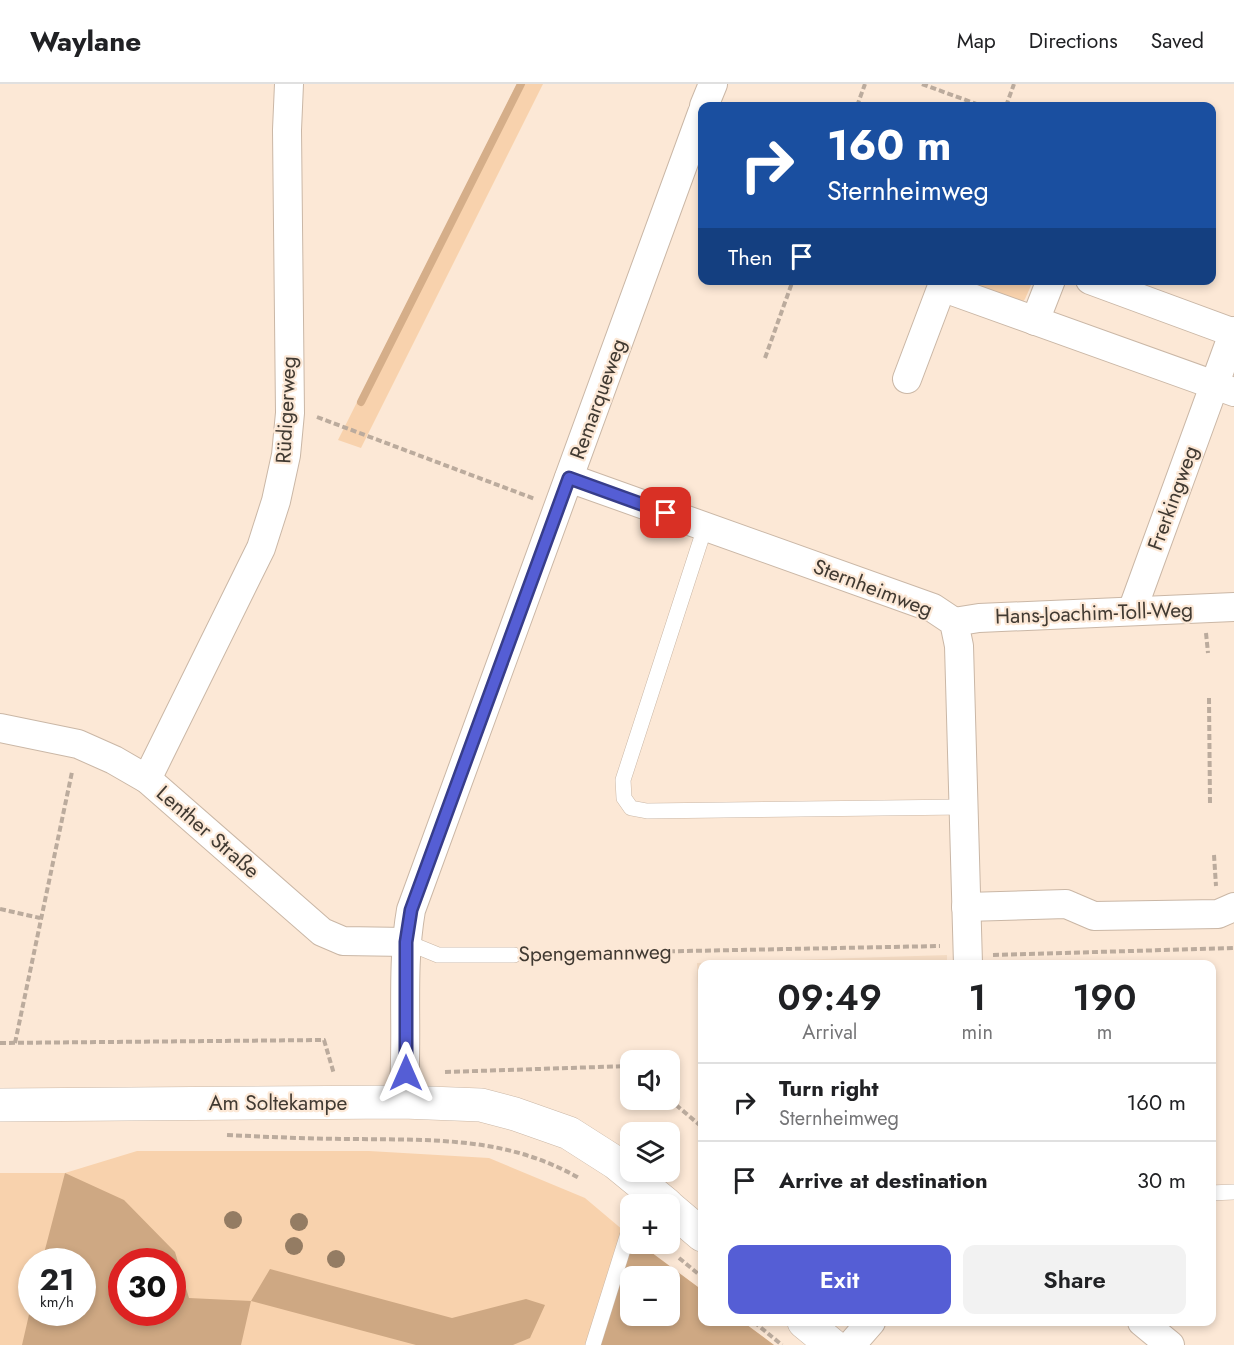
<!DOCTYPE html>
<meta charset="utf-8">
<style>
body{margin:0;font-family:Jost,sans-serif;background:#f2f2f2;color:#202124;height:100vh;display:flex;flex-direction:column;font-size:22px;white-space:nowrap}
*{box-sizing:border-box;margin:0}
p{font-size:20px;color:#757577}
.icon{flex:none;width:33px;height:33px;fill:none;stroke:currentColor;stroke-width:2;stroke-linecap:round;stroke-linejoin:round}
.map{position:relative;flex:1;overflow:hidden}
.sheet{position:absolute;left:698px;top:876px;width:518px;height:366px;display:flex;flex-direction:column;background:#fff;border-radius:12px;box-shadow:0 3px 9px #0003}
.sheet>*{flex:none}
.top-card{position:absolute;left:698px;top:18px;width:518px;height:183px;border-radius:12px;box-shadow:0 3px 9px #0003;background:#1a4fa0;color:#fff;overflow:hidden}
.buttons{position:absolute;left:620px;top:966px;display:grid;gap:12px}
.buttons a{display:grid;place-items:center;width:60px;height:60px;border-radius:12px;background:#fff;box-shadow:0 3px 9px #0003;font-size:30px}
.speed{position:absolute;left:18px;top:1164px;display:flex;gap:12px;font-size:30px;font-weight:700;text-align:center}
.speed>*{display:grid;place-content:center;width:78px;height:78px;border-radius:50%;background:#fff;box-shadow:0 3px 9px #0003;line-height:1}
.speed small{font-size:15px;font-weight:400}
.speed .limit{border:9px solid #d22;background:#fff;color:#111}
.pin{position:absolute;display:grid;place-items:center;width:51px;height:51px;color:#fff;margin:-26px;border-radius:12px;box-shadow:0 3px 9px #0006}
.me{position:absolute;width:66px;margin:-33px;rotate:0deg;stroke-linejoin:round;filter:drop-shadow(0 0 4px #0008)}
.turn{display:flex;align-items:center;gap:21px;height:126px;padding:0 30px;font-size:27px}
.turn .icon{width:78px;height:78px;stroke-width:2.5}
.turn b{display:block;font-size:42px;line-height:51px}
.then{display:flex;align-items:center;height:57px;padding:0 30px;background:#0003;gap:12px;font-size:22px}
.eta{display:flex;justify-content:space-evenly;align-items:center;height:102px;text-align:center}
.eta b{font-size:36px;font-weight:600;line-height:42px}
.cta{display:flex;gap:12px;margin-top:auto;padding:12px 30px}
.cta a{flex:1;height:69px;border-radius:12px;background:#555ed5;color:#fff;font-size:24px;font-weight:600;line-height:69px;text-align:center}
.cta a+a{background:#f2f2f2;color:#202124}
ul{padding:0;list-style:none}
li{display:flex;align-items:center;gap:18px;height:78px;padding:0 30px;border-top:2px solid #e0e0e0}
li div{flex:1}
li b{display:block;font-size:22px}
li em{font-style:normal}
header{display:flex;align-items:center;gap:36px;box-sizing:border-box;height:84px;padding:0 30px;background:#fff;border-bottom:2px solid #e0e0e0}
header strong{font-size:28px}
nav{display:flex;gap:33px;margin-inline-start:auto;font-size:21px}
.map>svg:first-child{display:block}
.built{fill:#f5dcc4}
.green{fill:#f8d2ad;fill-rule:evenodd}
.forest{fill:#cea883;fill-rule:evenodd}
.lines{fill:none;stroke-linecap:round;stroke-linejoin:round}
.stream{stroke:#d5ae89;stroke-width:8}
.service-casing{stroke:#cab7a6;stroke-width:16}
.minor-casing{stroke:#cab7a6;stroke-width:30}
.tertiary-casing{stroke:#cab7a6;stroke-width:34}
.path{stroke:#bbab9d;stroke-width:4;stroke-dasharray:6 3;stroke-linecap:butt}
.service{stroke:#fff;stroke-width:15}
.minor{stroke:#fff;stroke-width:28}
.tertiary{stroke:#fff;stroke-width:33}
.tree{fill:#947c63}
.route-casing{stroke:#373d8a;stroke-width:15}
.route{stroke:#555ed5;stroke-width:10}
.labels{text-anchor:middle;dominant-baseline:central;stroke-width:4.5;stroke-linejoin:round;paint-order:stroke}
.street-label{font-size:21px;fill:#413a32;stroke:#fce8d6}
</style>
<header>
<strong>Waylane</strong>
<nav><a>Map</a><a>Directions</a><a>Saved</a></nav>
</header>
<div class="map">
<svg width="1234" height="1261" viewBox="0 0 1234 1261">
<rect width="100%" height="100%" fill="#fce8d6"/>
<path class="built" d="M 947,871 L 947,880 L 702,880 L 702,1025 L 697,879 Z"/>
<g class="green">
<path d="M 517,0 L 543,0 L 361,364 L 338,356 Z"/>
<path d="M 961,197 L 1033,197 L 1025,215 L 1021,220 Z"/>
<path d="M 137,1067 L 369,1067 L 489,1074 L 585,1114 L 630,1152 L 630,1160 L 640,1160 L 702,1206 L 702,1238 L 743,1238 L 774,1261 L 0,1261 L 0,1089 L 65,1089 ZM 32,1178 L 82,1178 L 82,1228 L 32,1228 ZM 122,1178 L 172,1178 L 172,1228 L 122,1228 ZM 630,1192 L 669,1192 L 669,1232 L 630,1232 Z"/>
</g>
<g class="forest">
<path d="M 65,1089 L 124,1116 L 175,1168 L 189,1214 L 251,1217 L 270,1185 L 452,1234 L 526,1215 L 545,1221 L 530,1254 L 513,1261 L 416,1261 L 251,1217 L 241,1261 L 22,1261 L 31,1222 L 32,1228 L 82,1228 L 82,1178 L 42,1177 ZM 122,1178 L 172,1178 L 172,1228 L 122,1228 Z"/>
<path d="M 630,1160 L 640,1160 L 702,1206 L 702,1238 L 743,1238 L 774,1261 L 593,1261 ZM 630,1192 L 669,1192 L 669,1232 L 630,1232 Z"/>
</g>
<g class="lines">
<path class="stream" d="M 361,318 L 521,0"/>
<g class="service-casing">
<g id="service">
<path d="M 705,443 L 623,696 L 624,714 L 631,724 L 647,727 L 963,723"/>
<path d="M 406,858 L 438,871 L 514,871"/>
<path d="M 1210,1109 L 1234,1108"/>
<path d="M 593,1261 L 630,1143"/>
</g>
</g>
<g class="minor-casing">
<g id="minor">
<path d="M 704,22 L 713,0"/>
<path d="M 944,196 L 955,208 L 1234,308"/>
<path d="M 1090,196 L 1234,249"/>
<path d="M 1035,237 L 1051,196"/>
<path d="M 907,295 L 944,197"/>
<path d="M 569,394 L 933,524 L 954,538 L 959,562 L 968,880"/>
<path d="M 1132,527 L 1234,247"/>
<path d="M 954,538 L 979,534 L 1234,523"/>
<path d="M 0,644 L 78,660 L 114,676 L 147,695 L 322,848 L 343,857 L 406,858"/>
<path d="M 147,695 L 261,464 L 276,417 L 286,371 L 290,329 L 287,46 L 289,0"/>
<path d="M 966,823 L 1066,820 L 1094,832 L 1218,830 L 1234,823"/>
<path d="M 403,1018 C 409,954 400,889 411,826 L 702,29"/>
<path d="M 1142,1238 L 1170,1261"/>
<path d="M 851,1261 L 871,1238"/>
</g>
</g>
<g class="tertiary-casing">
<g id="tertiary">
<path d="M 0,1021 L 403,1018 L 481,1021 L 515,1030 L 569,1049 L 616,1079 L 666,1120"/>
<path d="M 669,1123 L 702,1151"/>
<path d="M 804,1238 L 832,1261"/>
</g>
</g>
<g class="path">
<path d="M 922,0 L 982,22"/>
<path d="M 857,22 L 865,0"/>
<path d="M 1006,22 L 1014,0"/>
<path d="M 765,274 L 793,196"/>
<path d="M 317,333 L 535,415"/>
<path d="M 1206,549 L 1208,569"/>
<path d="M 1209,614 L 1210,719"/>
<path d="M 1214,771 L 1216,802"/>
<path d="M 0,825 L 40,834"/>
<path d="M 534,870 L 940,862"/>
<path d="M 993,871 L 1234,864"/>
<path d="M 0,959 L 324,956 L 334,990"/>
<path d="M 15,959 L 72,688"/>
<path d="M 445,988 L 630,982"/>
<path d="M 669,1015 L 702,1043"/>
<path d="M 227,1051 C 270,1053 313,1055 356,1055 C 436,1056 507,1053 579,1094"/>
<path d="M 679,1174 L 702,1193"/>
<path d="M 754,1238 L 782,1261"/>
</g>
<use href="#service" class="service"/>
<use href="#minor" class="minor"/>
<use href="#tertiary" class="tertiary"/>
</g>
<g class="tree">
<circle cx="233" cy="1136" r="9"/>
<circle cx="299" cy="1138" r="9"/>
<circle cx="294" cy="1162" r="9"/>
<circle cx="336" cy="1175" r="9"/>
</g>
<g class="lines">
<g class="route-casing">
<path id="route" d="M 406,989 L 406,858 L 411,826 L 569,394 L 666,429"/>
</g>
<use href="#route" class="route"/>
</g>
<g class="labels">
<g class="street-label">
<text transform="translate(598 315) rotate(-70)">Remarqueweg</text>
<text transform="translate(286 326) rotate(-87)">Rüdigerweg</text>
<text transform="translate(1173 414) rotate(-70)">Frerkingweg</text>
<text transform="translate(873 504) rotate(21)">Sternheimweg</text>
<text transform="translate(1094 529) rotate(-2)">Hans-Joachim-Toll-Weg</text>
<text transform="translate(208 748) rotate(41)">Lenther Straße</text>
<text transform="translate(595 869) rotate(-1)">Spengemannweg</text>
<text x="278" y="1019">Am Soltekampe</text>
</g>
</g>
</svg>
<div class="buttons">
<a><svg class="icon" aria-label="sound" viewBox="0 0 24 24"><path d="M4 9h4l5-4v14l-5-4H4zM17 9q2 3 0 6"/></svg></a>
<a><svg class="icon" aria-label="layers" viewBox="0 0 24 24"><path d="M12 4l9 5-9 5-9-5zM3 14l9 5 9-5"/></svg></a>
<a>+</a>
<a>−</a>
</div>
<div class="speed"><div>21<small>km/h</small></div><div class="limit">30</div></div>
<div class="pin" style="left:666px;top:429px;background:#d93025"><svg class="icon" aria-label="arrive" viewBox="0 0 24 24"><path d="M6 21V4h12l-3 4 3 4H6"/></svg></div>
<svg class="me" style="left:406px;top:989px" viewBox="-20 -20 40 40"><path d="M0-17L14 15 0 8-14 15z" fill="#555ed5" stroke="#fff" stroke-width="4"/></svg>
<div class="top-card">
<div class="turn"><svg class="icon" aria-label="right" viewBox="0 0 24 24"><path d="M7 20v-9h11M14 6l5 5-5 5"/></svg><div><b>160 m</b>Sternheimweg</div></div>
<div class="then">Then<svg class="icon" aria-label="arrive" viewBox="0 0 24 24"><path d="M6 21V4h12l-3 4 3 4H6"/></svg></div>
</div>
<section class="sheet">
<div class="eta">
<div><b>09:49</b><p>Arrival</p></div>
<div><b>1</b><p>min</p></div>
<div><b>190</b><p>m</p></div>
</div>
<ul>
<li><svg class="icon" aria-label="right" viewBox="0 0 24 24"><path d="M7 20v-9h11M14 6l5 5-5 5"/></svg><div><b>Turn right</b><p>Sternheimweg</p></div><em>160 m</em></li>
<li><svg class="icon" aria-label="arrive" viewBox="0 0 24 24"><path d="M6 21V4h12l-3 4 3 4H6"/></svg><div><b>Arrive at destination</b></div><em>30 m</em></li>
</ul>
<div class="cta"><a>Exit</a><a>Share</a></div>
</section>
</div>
